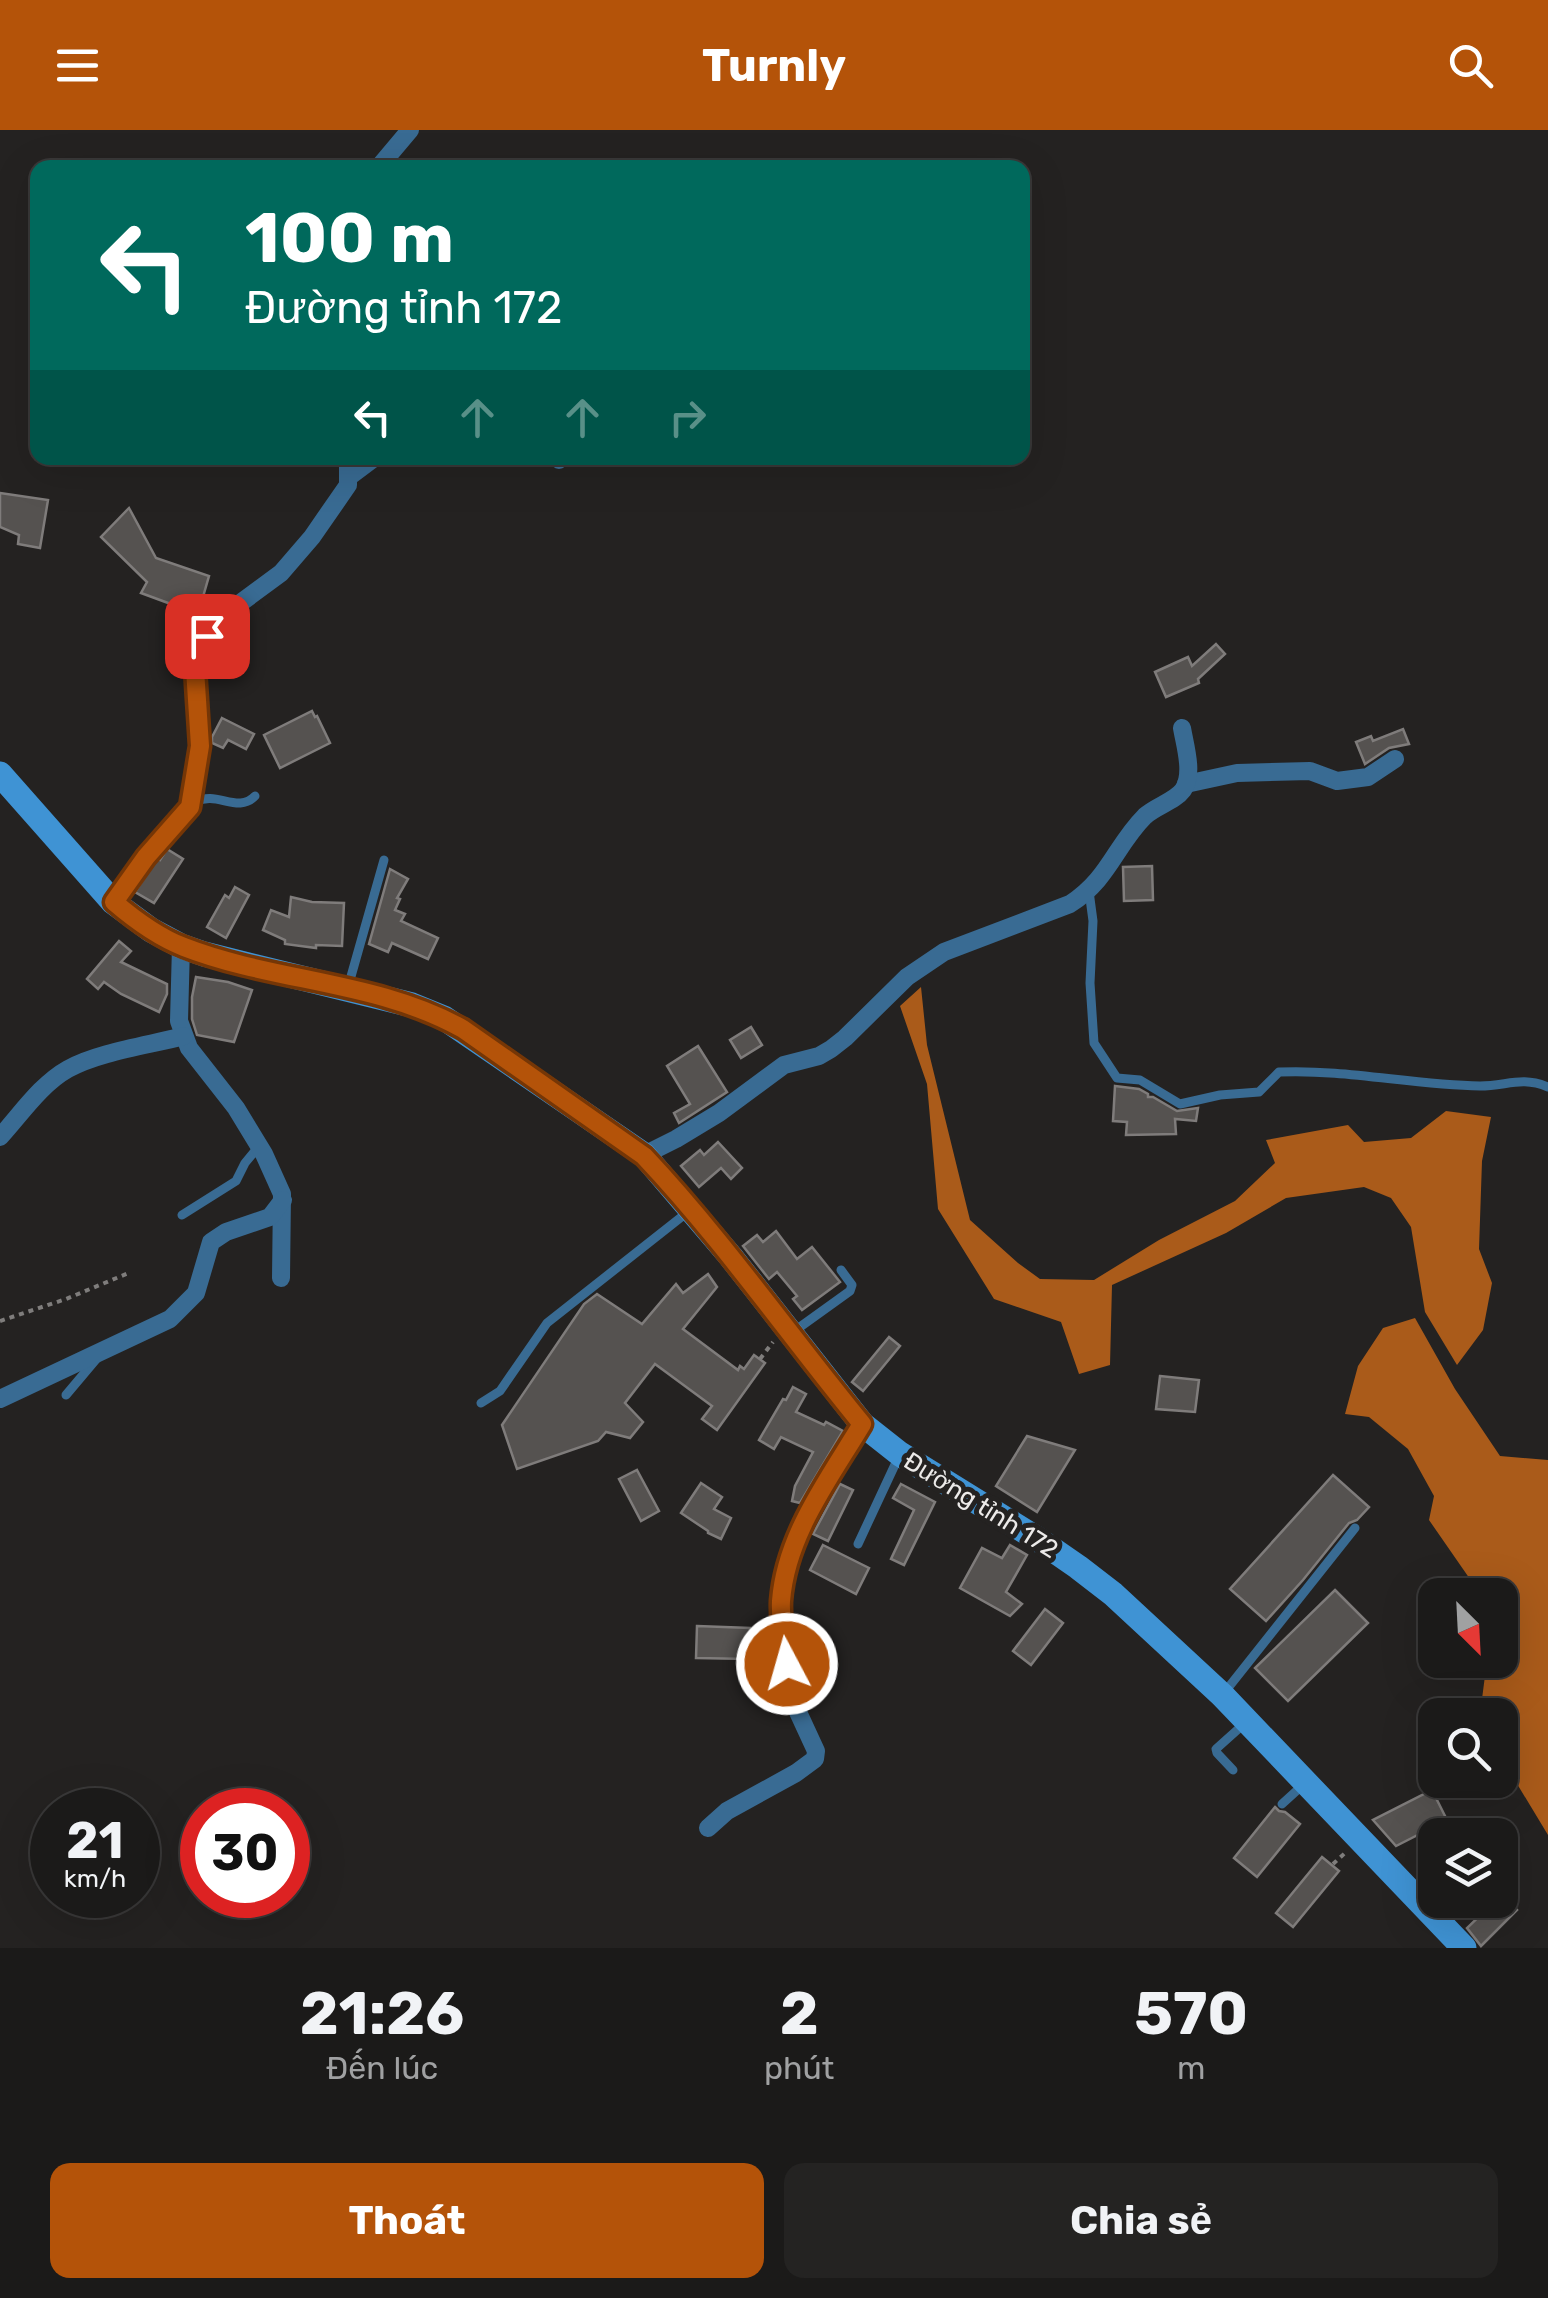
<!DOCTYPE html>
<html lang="vi">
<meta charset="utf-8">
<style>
body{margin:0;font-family:Rubik,sans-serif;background:#242322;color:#f1f3f6;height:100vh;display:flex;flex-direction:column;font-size:38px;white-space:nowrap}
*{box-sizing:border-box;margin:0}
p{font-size:32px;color:#a0a1a2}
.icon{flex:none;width:55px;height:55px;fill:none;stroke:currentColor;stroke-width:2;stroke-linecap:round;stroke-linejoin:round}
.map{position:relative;height:1818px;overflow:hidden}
.details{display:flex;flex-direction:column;background:#1b1a19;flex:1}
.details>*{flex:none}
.guide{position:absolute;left:30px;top:30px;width:1000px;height:305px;border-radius:20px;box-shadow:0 10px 40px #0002,0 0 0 2px #393838;background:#00695c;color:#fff;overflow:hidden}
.needle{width:65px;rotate:156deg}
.buttons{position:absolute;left:1418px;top:1448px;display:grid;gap:20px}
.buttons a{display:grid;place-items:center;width:100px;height:100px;border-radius:20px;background:#1b1a19;box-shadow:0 10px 40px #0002,0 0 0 2px #393838;font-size:50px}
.speed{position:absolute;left:30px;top:1658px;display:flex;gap:20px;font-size:50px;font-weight:700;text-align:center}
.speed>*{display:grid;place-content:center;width:130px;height:130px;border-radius:50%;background:#1b1a19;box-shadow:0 10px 40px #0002,0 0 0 2px #393838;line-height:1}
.speed small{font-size:25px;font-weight:400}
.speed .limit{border:15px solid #d22;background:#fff;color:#111}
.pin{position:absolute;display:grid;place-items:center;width:85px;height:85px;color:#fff;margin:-42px;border-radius:20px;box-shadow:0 5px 15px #0006}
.me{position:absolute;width:110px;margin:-55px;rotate:354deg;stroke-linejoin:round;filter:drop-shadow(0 0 8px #0008)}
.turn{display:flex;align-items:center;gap:35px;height:210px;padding:0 50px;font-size:45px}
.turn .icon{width:130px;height:130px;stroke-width:2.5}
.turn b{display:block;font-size:70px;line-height:85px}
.lanes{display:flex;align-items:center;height:95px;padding:0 50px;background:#0003;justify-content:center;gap:50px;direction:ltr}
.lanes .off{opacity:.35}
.eta{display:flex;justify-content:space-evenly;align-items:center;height:170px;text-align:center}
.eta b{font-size:60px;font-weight:700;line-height:70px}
.cta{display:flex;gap:20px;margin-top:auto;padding:20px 50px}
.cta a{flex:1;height:115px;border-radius:20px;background:#b45309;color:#fff;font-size:40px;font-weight:700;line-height:115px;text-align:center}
.cta a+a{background:#242322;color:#f1f3f6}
header{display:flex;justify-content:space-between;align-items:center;height:130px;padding:0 50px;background:#b45309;color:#fff;font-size:45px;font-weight:700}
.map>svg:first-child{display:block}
.water{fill:#aa5b1a}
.building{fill:#555250;stroke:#7f7c7b;stroke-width:2.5}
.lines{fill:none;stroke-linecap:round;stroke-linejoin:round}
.path{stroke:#7f7d7c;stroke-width:4;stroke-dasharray:5 5;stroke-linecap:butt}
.service{stroke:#396b93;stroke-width:9}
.minor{stroke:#396b93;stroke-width:18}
.secondary{stroke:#3f93d4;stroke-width:25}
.route-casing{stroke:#753606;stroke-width:25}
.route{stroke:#b45309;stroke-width:18}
.labels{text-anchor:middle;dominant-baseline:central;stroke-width:10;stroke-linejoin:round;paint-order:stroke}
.street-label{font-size:25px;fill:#eceae9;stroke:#242221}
</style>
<header><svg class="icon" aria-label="menu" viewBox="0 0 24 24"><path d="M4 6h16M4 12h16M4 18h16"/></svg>Turnly<svg class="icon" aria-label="search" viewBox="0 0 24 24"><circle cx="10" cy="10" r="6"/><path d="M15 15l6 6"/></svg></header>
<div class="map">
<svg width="1548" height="1818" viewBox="0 0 1548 1818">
<rect width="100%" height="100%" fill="#242221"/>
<g class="water">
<path d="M 921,857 L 927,915 L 970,1090 L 1018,1133 L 1040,1149 L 1094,1150 L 1159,1110 L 1235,1071 L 1275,1033 L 1266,1010 L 1348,995 L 1364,1012 L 1411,1008 L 1446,981 L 1491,987 L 1482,1031 L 1479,1119 L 1492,1153 L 1483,1200 L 1457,1235 L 1425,1182 L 1411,1097 L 1391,1068 L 1364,1057 L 1286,1068 L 1226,1103 L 1112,1155 L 1110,1235 L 1079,1244 L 1061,1192 L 994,1169 L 938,1079 L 927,954 L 900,876 Z"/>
<path d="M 1415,1188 L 1455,1259 L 1500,1326 L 1548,1330 L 1548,1705 L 1505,1634 L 1500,1631 L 1500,1585 L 1473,1585 L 1482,1569 L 1487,1530 L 1500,1530 L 1500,1465 L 1481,1465 L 1429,1390 L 1434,1366 L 1408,1319 L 1369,1287 L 1345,1284 L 1358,1236 L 1383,1198 Z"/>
</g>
<g class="building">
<path d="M 0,363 L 48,370 L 40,418 L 18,414 L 19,405 L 0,397 Z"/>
<path d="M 129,378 L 156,428 L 209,446 L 198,484 L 141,463 L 147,452 L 101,407 Z"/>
<path d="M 1216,514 L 1225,524 L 1198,549 L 1199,553 L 1166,567 L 1155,542 L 1188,527 L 1192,536 Z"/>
<path d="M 312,581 L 315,587 L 317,586 L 330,613 L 280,638 L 264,605 Z"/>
<path d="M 222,588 L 254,604 L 246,619 L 228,610 L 223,618 L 212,613 L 212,607 Z"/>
<path d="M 1403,599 L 1409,614 L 1389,618 L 1365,634 L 1356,612 L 1371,606 L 1373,611 Z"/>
<path d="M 167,719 L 183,729 L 154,773 L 135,762 L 157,728 L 160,730 Z"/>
<path d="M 1152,736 L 1153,770 L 1124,771 L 1123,737 Z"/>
<path d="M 390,739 L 408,749 L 397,768 L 400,769 L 395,780 L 405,784 L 401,791 L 438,808 L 428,829 L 392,813 L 388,822 L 369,814 Z"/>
<path d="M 235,757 L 249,765 L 226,808 L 207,797 L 225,765 L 229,768 Z"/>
<path d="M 291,767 L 312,772 L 344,773 L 342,816 L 316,815 L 316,818 L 285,814 L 285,810 L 263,800 L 271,780 L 289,787 Z"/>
<path d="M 119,811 L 131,821 L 121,832 L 167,854 L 167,864 L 159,882 L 121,864 L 104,852 L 98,859 L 87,849 Z"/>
<path d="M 196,847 L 228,852 L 252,860 L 234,912 L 197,905 L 192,889 L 192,867 Z"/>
<path d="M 751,897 L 762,915 L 741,928 L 730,910 Z"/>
<path d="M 698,916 L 727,962 L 679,993 L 674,983 L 690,974 L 667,936 Z"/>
<path d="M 1115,956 L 1139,959 L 1148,964 L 1148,967 L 1153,967 L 1177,981 L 1198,978 L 1196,991 L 1175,989 L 1176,1004 L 1126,1005 L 1127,992 L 1113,991 Z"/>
<path d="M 718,1012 L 742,1038 L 731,1049 L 721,1038 L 699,1057 L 681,1036 L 700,1020 L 704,1025 Z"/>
<path d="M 776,1101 L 797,1129 L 812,1117 L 840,1152 L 802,1180 L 793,1169 L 797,1166 L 777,1142 L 769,1149 L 743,1116 L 757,1105 L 763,1112 Z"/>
<path d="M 708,1144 L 717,1157 L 683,1199 L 738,1240 L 740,1236 L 744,1239 L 754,1225 L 765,1233 L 717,1300 L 702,1289 L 712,1276 L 655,1234 L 625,1273 L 643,1292 L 630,1308 L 606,1302 L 598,1311 L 517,1339 L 502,1295 L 584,1174 L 597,1164 L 642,1194 L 676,1154 L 683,1163 Z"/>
<path d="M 889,1207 L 900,1216 L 863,1261 L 852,1252 Z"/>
<path d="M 1160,1246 L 1199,1250 L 1195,1282 L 1156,1279 Z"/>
<path d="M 793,1257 L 806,1264 L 796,1282 L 824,1295 L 826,1292 L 843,1301 L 800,1373 L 792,1371 L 795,1356 L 813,1322 L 781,1307 L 774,1319 L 759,1310 L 783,1269 L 786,1270 Z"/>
<path d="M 1027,1306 L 1075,1320 L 1037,1382 L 996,1356 Z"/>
<path d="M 637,1340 L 659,1381 L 641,1391 L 619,1349 Z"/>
<path d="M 1333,1345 L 1369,1377 L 1357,1390 L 1349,1393 L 1303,1450 L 1266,1491 L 1230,1459 Z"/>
<path d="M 701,1353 L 722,1367 L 714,1379 L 731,1388 L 721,1409 L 708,1403 L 708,1401 L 681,1383 Z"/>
<path d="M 840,1354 L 853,1360 L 828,1411 L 813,1404 Z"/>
<path d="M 901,1354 L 935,1372 L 904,1435 L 891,1429 L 914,1380 L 893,1368 Z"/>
<path d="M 823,1415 L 869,1438 L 856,1464 L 810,1440 Z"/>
<path d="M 1010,1415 L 1027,1425 L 1006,1462 L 1022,1474 L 1010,1486 L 960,1458 L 982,1418 L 1002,1428 Z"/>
<path d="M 1335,1460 L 1368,1493 L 1288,1571 L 1255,1538 Z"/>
<path d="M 1045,1479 L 1063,1493 L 1031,1535 L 1013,1521 Z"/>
<path d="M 697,1496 L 750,1498 L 749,1529 L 696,1528 Z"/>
<path d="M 1432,1660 L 1447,1690 L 1396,1716 L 1373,1690 Z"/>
<path d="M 1275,1677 L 1279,1681 L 1285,1682 L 1300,1694 L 1257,1747 L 1234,1728 Z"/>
<path d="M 1322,1727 L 1339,1741 L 1293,1797 L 1276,1783 Z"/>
<path d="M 1502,1764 L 1517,1780 L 1481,1816 L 1467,1798 L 1496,1770 L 1500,1770 Z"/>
</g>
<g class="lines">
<g class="path">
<path d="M 0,1191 L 66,1169 L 131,1142"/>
<path d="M 760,1229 L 773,1212"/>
<path d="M 1333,1734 L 1345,1723"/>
</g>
<g class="service">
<path d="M 1089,761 L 1093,791 L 1090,853 L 1094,913 L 1117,948 L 1140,950 L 1180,974 L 1220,965 L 1259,962 L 1279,942 C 1346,939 1412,955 1480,956 C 1507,956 1521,946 1548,957"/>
<path d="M 115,770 C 134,744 170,688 196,672 C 216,660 238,684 255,666"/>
<path d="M 348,857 L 384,730"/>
<path d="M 182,1085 L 236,1051 L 245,1033 L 259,1016"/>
<path d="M 793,1202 L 850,1161 L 852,1155 L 841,1140"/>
<path d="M 66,1265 L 98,1227"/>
<path d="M 481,1273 L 500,1261 L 547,1193 L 689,1081"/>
<path d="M 858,1414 L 899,1326"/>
<path d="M 1224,1563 L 1355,1398"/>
<path d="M 1233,1640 L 1217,1623 L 1216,1619 L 1245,1593"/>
<path d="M 1282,1674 L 1304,1654"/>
</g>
<g class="minor">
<path d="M 378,38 L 410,0"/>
<path d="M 557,328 L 559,330 L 561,328"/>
<path d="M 350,346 L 374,328"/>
<path d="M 1186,654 L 1237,643 L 1310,641 L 1337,651 L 1368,647 L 1395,629"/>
<path d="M 189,677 L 200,616 L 194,524 L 220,488 L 281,443 L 312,407 L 348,355 L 348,328"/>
<path d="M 181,816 L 179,891 L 189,918 L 236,978 L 264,1024 L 282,1064 L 281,1148"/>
<path d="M 0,1007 C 21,984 41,954 68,939 C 98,922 150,915 184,906"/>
<path d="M 644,1025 L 676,1009 L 719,983 L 784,935 L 819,926 L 831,919 L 845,908 L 907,847 L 944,822 L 1070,774 C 1109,749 1115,716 1145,686 C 1156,676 1175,671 1183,660 C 1194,644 1185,616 1182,598"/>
<path d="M 0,1269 L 170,1189 L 196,1163 L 211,1112 L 226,1102 L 270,1087 L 283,1070"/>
<path d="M 708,1698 L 727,1681 L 796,1643 L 815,1629 L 816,1621 L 792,1569 L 782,1499 L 781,1474 L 784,1453 L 789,1431 L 806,1387 L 862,1294"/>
</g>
<path class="secondary" d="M 0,644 L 113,772 L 151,800 L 181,816 L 204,824 L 412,875 L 444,888 L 644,1025 L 731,1127 L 862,1294 L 900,1324 L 1039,1410 L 1078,1437 L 1113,1464 L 1222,1565 L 1464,1818"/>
</g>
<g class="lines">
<g class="route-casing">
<path id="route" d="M 207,506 L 194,524 L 200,616 L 190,677 L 146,727 L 114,772 C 135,790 158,807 184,817 C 274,852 378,851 463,899 L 644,1026 C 723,1110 789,1205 862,1294 C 829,1349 786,1405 781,1471 C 780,1492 784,1513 787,1534"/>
</g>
<use href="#route" class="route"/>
</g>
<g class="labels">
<g class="street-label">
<text transform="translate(981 1375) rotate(32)">Đường tỉnh 172</text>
</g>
</g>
</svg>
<div class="buttons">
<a><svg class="needle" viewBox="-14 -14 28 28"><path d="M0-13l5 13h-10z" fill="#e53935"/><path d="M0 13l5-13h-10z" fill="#a0a1a2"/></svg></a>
<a><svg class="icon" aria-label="search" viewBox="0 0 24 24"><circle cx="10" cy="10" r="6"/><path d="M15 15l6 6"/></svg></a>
<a><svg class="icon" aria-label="layers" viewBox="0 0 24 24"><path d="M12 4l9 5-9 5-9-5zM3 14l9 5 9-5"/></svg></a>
</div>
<div class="speed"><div>21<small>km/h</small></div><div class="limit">30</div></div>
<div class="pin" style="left:207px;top:506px;background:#d93025"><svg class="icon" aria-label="arrive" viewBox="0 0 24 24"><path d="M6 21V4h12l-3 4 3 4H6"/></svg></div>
<svg class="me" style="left:787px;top:1534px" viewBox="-20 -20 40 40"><circle r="17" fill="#b45309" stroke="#fff" stroke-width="3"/><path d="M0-11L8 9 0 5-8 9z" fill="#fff"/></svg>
<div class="guide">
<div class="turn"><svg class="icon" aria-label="left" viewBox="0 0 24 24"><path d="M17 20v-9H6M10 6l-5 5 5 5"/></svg><div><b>100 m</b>Đường tỉnh 172</div></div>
<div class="lanes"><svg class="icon" aria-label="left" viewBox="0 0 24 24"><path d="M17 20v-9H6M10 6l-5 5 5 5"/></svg><svg class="icon off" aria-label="ahead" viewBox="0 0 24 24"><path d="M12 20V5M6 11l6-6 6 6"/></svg><svg class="icon off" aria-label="ahead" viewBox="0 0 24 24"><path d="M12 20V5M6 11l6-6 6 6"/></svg><svg class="icon off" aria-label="right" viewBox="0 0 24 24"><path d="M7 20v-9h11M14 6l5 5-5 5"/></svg></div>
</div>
</div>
<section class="details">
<div class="eta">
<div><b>21:26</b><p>Đến lúc</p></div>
<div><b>2</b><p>phút</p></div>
<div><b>570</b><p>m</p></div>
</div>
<div class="cta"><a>Thoát</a><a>Chia sẻ</a></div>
</section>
